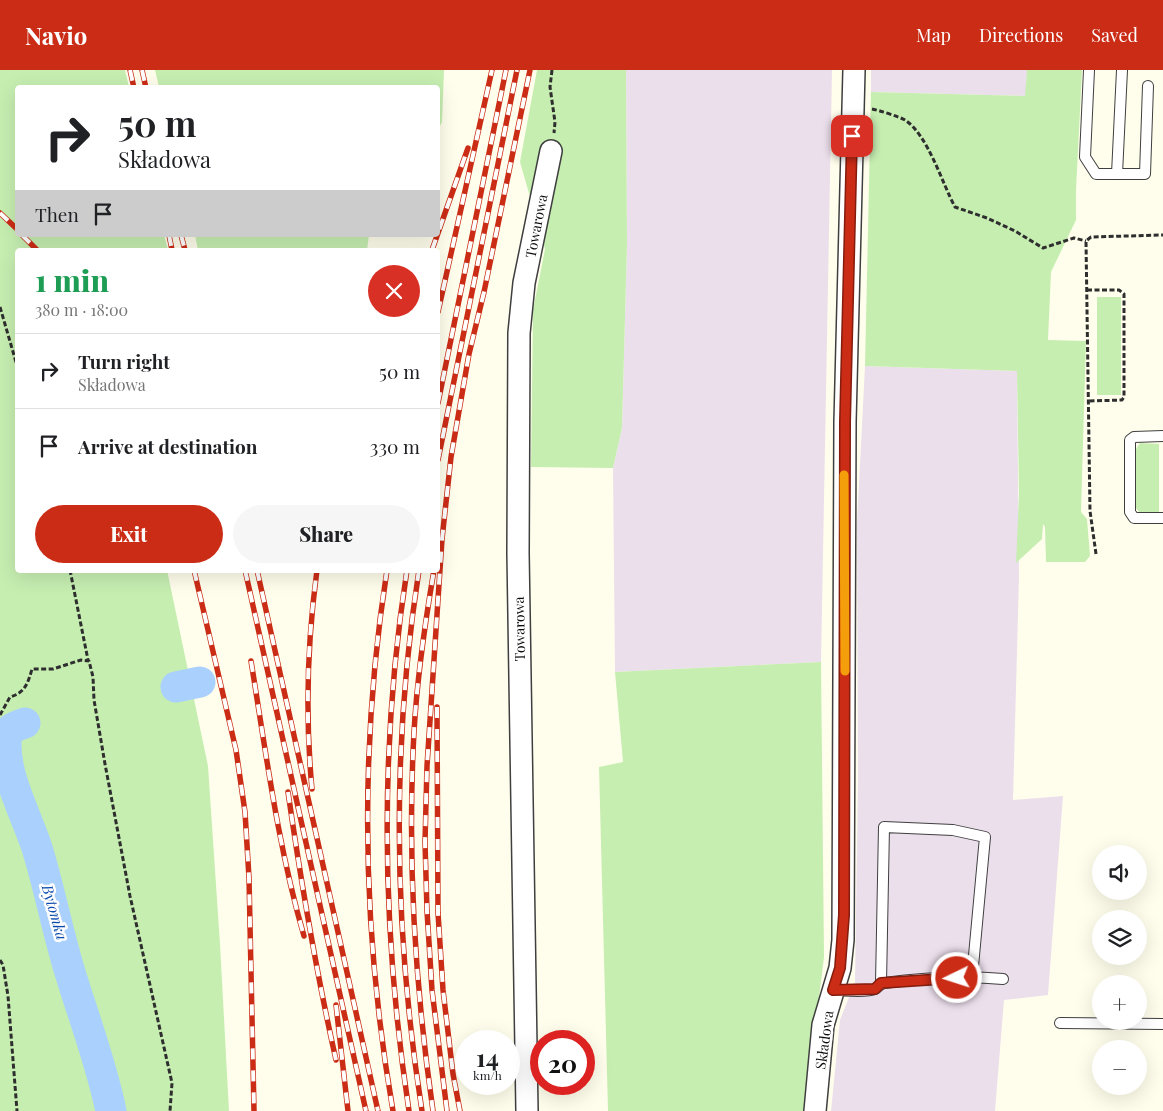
<!DOCTYPE html>
<meta charset="utf-8">
<style>
body{margin:0;font-family:"Playfair Display",serif;background:#f6f6f6;color:#202124;height:100vh;display:flex;flex-direction:column;font-size:19px;white-space:nowrap}
*{box-sizing:border-box;margin:0}
p{font-size:16px;color:#757577}
.icon{flex:none;width:28px;height:28px;fill:none;stroke:currentColor;stroke-width:2;stroke-linecap:round;stroke-linejoin:round}
.map{position:relative;flex:1;overflow:hidden}
.drawer{position:absolute;left:15px;top:178px;width:425px;height:325px;display:flex;flex-direction:column;background:#fff;border-radius:5px;box-shadow:0 5px 20px #0002}
.drawer>*{flex:none}
.hud{position:absolute;left:15px;top:15px;width:425px;height:152px;border-radius:5px;box-shadow:0 5px 20px #0002;background:#fff;color:#202124;overflow:hidden}
.controls{position:absolute;left:1092px;top:775px;display:grid;gap:10px}
.controls a{display:grid;place-items:center;width:55px;height:55px;border-radius:50%;background:#fff;box-shadow:0 5px 20px #0002;font-size:25px}
.speed{position:absolute;left:455px;top:960px;display:flex;gap:10px;font-size:25px;font-weight:700;text-align:center}
.speed>*{display:grid;place-content:center;width:65px;height:65px;border-radius:50%;background:#fff;box-shadow:0 5px 20px #0002;line-height:1}
.speed small{font-size:12px;font-weight:400}
.speed .limit{border:8px solid #d22;background:#fff;color:#111}
.pin{position:absolute;display:grid;place-items:center;width:42px;height:42px;color:#fff;margin:-21px;border-radius:10px;box-shadow:0 2px 8px #0006}
.me{position:absolute;width:55px;margin:-28px;rotate:266deg;stroke-linejoin:round;filter:drop-shadow(0 0 4px #0008)}
.turn{display:flex;align-items:center;gap:18px;height:105px;padding:0 20px;font-size:22px}
.turn .icon{width:65px;height:65px;stroke-width:2.5}
.turn b{display:block;font-size:35px;line-height:42px}
.then{display:flex;align-items:center;height:48px;padding:0 20px;background:#0003;gap:10px;font-size:19px}
.round{display:grid;place-items:center;flex:none;width:52px;height:52px;border-radius:26px;background:#f6f6f6}
.headline{display:flex;align-items:center;justify-content:space-between;height:85px;padding:0 20px}
h1{font-size:30px;font-weight:800;line-height:38px;color:#1e9e55}
.button{display:flex;gap:10px;margin-top:auto;padding:10px 20px}
.button a{flex:1;height:58px;border-radius:30px;background:#cb2c16;color:#fff;font-size:20px;font-weight:800;line-height:58px;text-align:center}
.button a+a{background:#f6f6f6;color:#202124}
ul{padding:0;list-style:none}
li{display:flex;align-items:center;gap:15px;height:75px;padding:0 20px;border-top:1px solid #e0e0e0}
li div{flex:1}
li b{display:block;font-size:19px}
li em{font-style:normal}
header{display:flex;align-items:center;gap:30px;box-sizing:border-box;height:70px;padding:0 25px;background:#cb2c16;color:#fff}
header strong{font-size:24px}
nav{display:flex;gap:28px;margin-inline-start:auto;font-size:18px}
.map>svg:first-child{display:block}
.industrial{fill:#ecdfec}
.green{fill:#c6eeb1}
.lines{fill:none;stroke-linecap:round;stroke-linejoin:round}
.river{stroke:#aad0fd;stroke-width:31}
.service-casing{stroke:#3f3f3f;stroke-width:12}
.minor-casing{stroke:#3f3f3f;stroke-width:24}
.path{stroke:#2e2e2e;stroke-width:3;stroke-dasharray:5 2.5;stroke-linecap:butt}
.service{stroke:#fff;stroke-width:10}
.minor{stroke:#fff;stroke-width:21}
.rail-casing{stroke:#cb2c16;stroke-width:5.5}
.rail{stroke:#fff;stroke-width:4;stroke-dasharray:11;stroke-linecap:butt}
.route-casing{stroke:#841d0e;stroke-width:12}
.route{stroke:#cb2c16;stroke-width:9}
.slow{stroke:#f59e0b;stroke-width:9}
.labels{text-anchor:middle;dominant-baseline:central;stroke-width:5;stroke-linejoin:round;paint-order:stroke}
.street-label{font-size:14px;fill:#0c0c0c;stroke:#fff}
.water-label{font-size:15px;font-style:italic;fill:#0949ab;stroke:#fff}
</style>
<header>
<strong>Navio</strong>
<nav><a>Map</a><a>Directions</a><a>Saved</a></nav>
</header>
<div class="map">
<svg width="1163" height="1041" viewBox="0 0 1163 1041">
<rect width="100%" height="100%" fill="#fffeec"/>
<g class="industrial">
<path d="M 626,0 L 832,0 L 821,592 L 615,602 L 613,398 L 622,358 L 627,175 Z"/>
<path d="M 871,0 L 1027,0 L 1026,26 L 871,22 Z"/>
<path d="M 865,296 L 1017,301 L 1019,507 L 1013,730 L 1063,726 L 1048,925 L 1004,930 L 995,1041 L 831,1041 L 840,950 L 855,912 L 858,709 L 857,453 Z"/>
</g>
<g class="green">
<path d="M 0,0 L 125,0 L 129,17 L 18,18 L 18,165 L 164,165 L 168,180 L 18,180 L 18,500 L 167,500 L 208,696 L 220,874 L 229,1041 L 0,1041 Z"/>
<path d="M 155,0 L 444,0 L 442,52 L 438,60 L 438,18 L 159,17 Z"/>
<path d="M 537,0 L 626,0 L 627,175 L 622,358 L 613,398 L 531,397 L 533,240 L 545,179 L 520,92 Z"/>
<path d="M 1027,0 L 1082,0 L 1076,120 L 1076,150 L 1051,202 L 1048,270 L 1086,271 L 1081,442 L 1087,449 L 1090,486 L 1085,492 L 1046,492 L 1045,457 L 1043,454 L 1042,469 L 1016,493 L 1019,425 L 1017,301 L 865,296 L 871,22 L 1025,26 Z"/>
<path d="M 195,165 L 369,165 L 367,180 L 198,180 Z"/>
<rect x="1097" y="227" width="24" height="98"/>
<path d="M 1140,373 L 1159,374 L 1159,444 L 1140,443 L 1136,438 L 1136,379 Z"/>
<path d="M 821,592 L 824,887 L 805,1041 L 608,1041 L 599,697 L 623,692 L 615,602 Z"/>
</g>
<g class="lines">
<g class="river">
<path d="M 176,617 L 200,612"/>
<path d="M 25,653 C 14,657 7,658 6,672 C 5,708 26,744 37,778 C 49,817 57,859 69,899 C 83,946 101,992 111,1041"/>
</g>
<g class="service-casing">
<g id="service">
<path d="M 1089,0 L 1085,87 L 1096,104 L 1145,104 L 1148,16"/>
<path d="M 1117,104 L 1122,0"/>
<path d="M 1163,366 L 1134,367 L 1130,370 L 1130,442 L 1134,448 L 1163,448"/>
<path d="M 881,913 L 884,757 L 953,760 L 985,767 L 972,907"/>
<path d="M 833,920 C 843,920 866,923 875,919 C 879,917 879,914 884,913 C 923,908 964,906 1003,909"/>
<path d="M 1060,953 L 1163,954"/>
</g>
</g>
<g class="minor-casing">
<g id="minor">
<path d="M 527,1041 L 518,483 L 519,263 L 524,213 L 551,81"/>
<path d="M 815,1041 L 823,955 L 840,898 L 843,870 L 845,352 L 854,0"/>
</g>
</g>
<g class="path">
<path d="M 552,0 L 550,17 L 555,52 L 554,63"/>
<path d="M 872,39 C 878,40 900,47 905,50 C 928,65 942,113 955,137 L 987,148 L 1015,161 L 1043,178 L 1074,168 L 1086,171"/>
<path d="M 1087,220 L 1119,220 L 1124,224 L 1124,327 L 1122,330 L 1089,331"/>
<path d="M 0,237 L 18,299"/>
<path d="M 1096,484 L 1090,441 L 1086,171 L 1091,167 L 1163,165"/>
<path d="M 70,500 L 88,590"/>
<path d="M 0,645 L 10,627 C 25,623 28,613 32,599 L 53,599 L 81,590 L 89,591 L 93,607 L 94,630 L 105,694 L 130,826 L 172,1013 L 170,1041"/>
<path d="M 0,890 L 3,895 L 8,926 L 17,1041"/>
</g>
<use href="#service" class="service"/>
<use href="#minor" class="minor"/>
<g class="rail-casing">
<g id="rail">
<path d="M 130,0 L 134,18"/>
<path d="M 142,0 L 146,18"/>
<path d="M 0,143 L 18,160"/>
<path d="M 22,165 L 37,180"/>
<path d="M 169,165 L 172,180"/>
<path d="M 181,165 L 185,180"/>
<path d="M 432,180 L 468,78"/>
<path d="M 438,242 L 492,0"/>
<path d="M 438,333 L 506,0"/>
<path d="M 438,390 L 517,0"/>
<path d="M 194,500 L 236,680 L 245,742 L 249,808 L 254,1041"/>
<path d="M 245,500 L 366,1041"/>
<path d="M 257,500 L 378,1041"/>
<path d="M 387,500 C 359,679 362,862 393,1041"/>
<path d="M 407,500 C 379,679 382,863 409,1041"/>
<path d="M 419,500 C 391,679 394,863 422,1041"/>
<path d="M 251,591 C 266,683 278,777 304,866"/>
<path d="M 437,637 L 438,843 L 443,920 L 453,1004 L 460,1041"/>
<path d="M 312,719 C 305,645 307,574 317,500"/>
<path d="M 288,722 C 301,812 316,901 336,990"/>
<path d="M 336,935 L 348,1041"/>
<path d="M 433,1041 C 415,916 407,789 414,662 C 417,608 425,553 434,500"/>
<path d="M 447,1041 L 432,920 L 427,841 L 425,772 L 427,696 L 442,469 L 451,387 L 469,284 L 484,222 L 530,0"/>
</g>
</g>
<use href="#rail" class="rail"/>
</g>
<g class="lines">
<g class="route-casing">
<path id="route" d="M 852,66 L 845,352 L 844,845 L 840,898 L 833,920 L 875,919 L 881,913 L 957,908"/>
</g>
<use href="#route" class="route"/>
<path class="slow" d="M 844,405 L 845,601"/>
</g>
<g class="labels">
<g class="street-label">
<text transform="translate(536 156) rotate(-79)">Towarowa</text>
<text transform="translate(519 559) rotate(-91)">Towarowa</text>
<text transform="translate(824 970) rotate(-82)">Składowa</text>
</g>
<g class="water-label">
<text transform="translate(55 842) rotate(74)">Bytomka</text>
</g>
</g>
</svg>
<div class="controls">
<a><svg class="icon" aria-label="sound" viewBox="0 0 24 24"><path d="M4 9h4l5-4v14l-5-4H4zM17 9q2 3 0 6"/></svg></a>
<a><svg class="icon" aria-label="layers" viewBox="0 0 24 24"><path d="M12 4l9 5-9 5-9-5zM3 14l9 5 9-5"/></svg></a>
<a>+</a>
<a>−</a>
</div>
<div class="speed"><div>14<small>km/h</small></div><div class="limit">20</div></div>
<div class="pin" style="left:852px;top:66px;background:#d93025"><svg class="icon" aria-label="arrive" viewBox="0 0 24 24"><path d="M6 21V4h12l-3 4 3 4H6"/></svg></div>
<svg class="me" style="left:957px;top:908px" viewBox="-20 -20 40 40"><circle r="17" fill="#cb2c16" stroke="#fff" stroke-width="3"/><path d="M0-11L8 9 0 5-8 9z" fill="#fff"/></svg>
<div class="hud">
<div class="turn"><svg class="icon" aria-label="right" viewBox="0 0 24 24"><path d="M7 20v-9h11M14 6l5 5-5 5"/></svg><div><b>50 m</b>Składowa</div></div>
<div class="then">Then<svg class="icon" aria-label="arrive" viewBox="0 0 24 24"><path d="M6 21V4h12l-3 4 3 4H6"/></svg></div>
</div>
<section class="drawer">
<div class="headline"><div><h1>1 min</h1><p>380 m · 18:00</p></div><a class="round" style="background:#d93025;color:#fff"><svg class="icon" aria-label="close" viewBox="0 0 24 24"><path d="M6 6l12 12M18 6L6 18"/></svg></a></div>
<ul>
<li><svg class="icon" aria-label="right" viewBox="0 0 24 24"><path d="M7 20v-9h11M14 6l5 5-5 5"/></svg><div><b>Turn right</b><p>Składowa</p></div><em>50 m</em></li>
<li><svg class="icon" aria-label="arrive" viewBox="0 0 24 24"><path d="M6 21V4h12l-3 4 3 4H6"/></svg><div><b>Arrive at destination</b></div><em>330 m</em></li>
</ul>
<div class="button"><a>Exit</a><a>Share</a></div>
</section>
</div>
